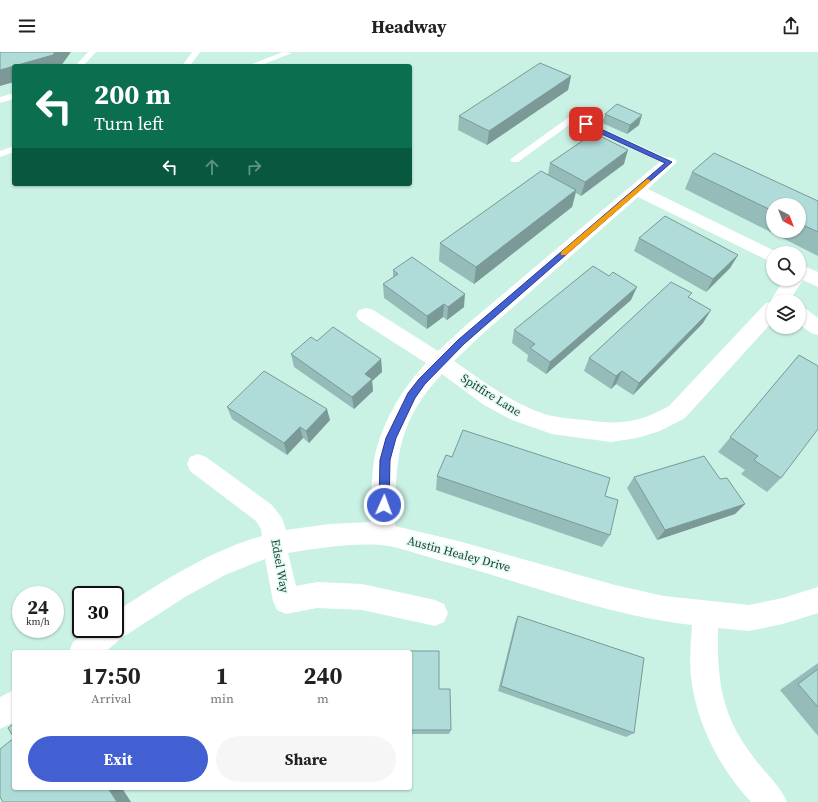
<!DOCTYPE html>
<style>
body{margin:0;font-family:"Source Serif 4",serif;background:#f6f6f6;color:#222;height:100vh;display:flex;flex-direction:column;font-size:15px;white-space:nowrap}
*{box-sizing:border-box;margin:0}
p{font-size:13px;color:#767676}
.icon{flex:none;width:22px;height:22px;fill:none;stroke:currentColor;stroke-width:2;stroke-linecap:round;stroke-linejoin:round}
.map{position:relative;flex:1;overflow:hidden}
.panel{position:absolute;left:12px;top:598px;width:400px;height:140px;display:flex;flex-direction:column;background:#fff;border-radius:4px;box-shadow:0 1px 3px #0004}
.panel>*{flex:none}
.guide{position:absolute;left:12px;top:12px;width:400px;height:122px;border-radius:4px;box-shadow:0 1px 3px #0004;background:#0b6e4f;color:#fff;overflow:hidden}
.needle{width:26px;rotate:138deg}
.tools{position:absolute;left:766px;top:146px;display:grid;gap:8px}
.tools a{display:grid;place-items:center;width:40px;height:40px;border-radius:50%;background:#fff;box-shadow:0 1px 3px #0004;font-size:20px}
.speed{position:absolute;left:12px;top:534px;display:flex;gap:8px;font-size:20px;font-weight:700;text-align:center}
.speed>*{display:grid;place-content:center;width:52px;height:52px;border-radius:50%;background:#fff;box-shadow:0 1px 3px #0004;line-height:1}
.speed small{font-size:10px;font-weight:400}
.speed .limit{border:2px solid #111;border-radius:6px;background:#fff;color:#111}
.pin{position:absolute;display:grid;place-items:center;width:34px;height:34px;color:#fff;margin:-17px;border-radius:8px;box-shadow:0 2px 6px #0006}
.me{position:absolute;width:44px;margin:-22px;rotate:2deg;stroke-linejoin:round;filter:drop-shadow(0 0 3px #0008)}
.turn{display:flex;align-items:center;gap:14px;height:84px;padding:0 16px;font-size:18px}
.turn .icon{width:52px;height:52px;stroke-width:2.5}
.turn b{display:block;font-size:28px;line-height:34px}
.lanes{display:flex;align-items:center;height:38px;padding:0 16px;background:#0003;justify-content:center;gap:20px;direction:ltr}
.lanes .off{opacity:.35}
.eta{display:flex;justify-content:space-evenly;align-items:center;height:68px;text-align:center}
.eta b{font-size:24px;font-weight:700;line-height:28px}
.cta{display:flex;gap:8px;margin-top:auto;padding:8px 16px}
.cta a{flex:1;height:46px;border-radius:24px;background:#4260d2;color:#fff;font-size:16px;font-weight:700;line-height:46px;text-align:center}
.cta a+a{background:#f6f6f6;color:#222}
header{display:flex;justify-content:space-between;align-items:center;height:52px;padding:0 16px;background:#fff;font-size:18px;font-weight:700}
.map>svg:first-child{display:block}
.lines{fill:none;stroke-linecap:round;stroke-linejoin:round}
.service{fill:#fff;fill-rule:evenodd}
.minor{fill:#fff;fill-rule:evenodd}
.wall{fill:#96bcba;fill-rule:evenodd}
.shaded-wall{fill:#7a9997}
.building{fill:#afdbd8;stroke:#7a9997}
.route{fill:#4260d2;stroke:#2b3e88}
.slow{fill:#f59e0b}
.labels{text-anchor:middle;dominant-baseline:central;stroke-width:3;stroke-linejoin:round;paint-order:stroke}
.street-label{font-size:12px;fill:#2b3b36;stroke:#ddfdf2}
</style>
<header><svg class="icon" aria-label="menu" viewBox="0 0 24 24"><path d="M4 6h16M4 12h16M4 18h16"/></svg>Headway<svg class="icon" aria-label="share" viewBox="0 0 24 24"><path d="M12 15V3M7 8l5-5 5 5M5 13v7h14v-7"/></svg></header>
<div class="map">
<svg width="818" height="750" viewBox="0 0 818 750">
<rect width="100%" height="100%" fill="#caf2e4"/>
<g class="lines">
<g class="service">
<path d="M 88,0 L 96,0 L 83,14 L 75,14 Z"/>
<path d="M 192,0 L 200,0 L 190,14 L 182,14 Z"/>
<path d="M 283,0 L 292,1 L 259,14 L 247,14 Z"/>
<path d="M 14,41 L 14,47 L 0,51 L 0,45 Z"/>
<path d="M 572,63 L 672,108 L 674,110 L 669,113 L 666,112 L 573,70 L 518,110 L 512,110 L 510,108 L 512,106 Z"/>
<path d="M 14,94 L 14,100 L 0,105 L 0,99 Z"/>
</g>
<g class="minor">
<path d="M 669,105 L 675,107 L 677,110 L 648,137 L 779,201 L 773,201 L 773,211 L 638,145 L 478,286 L 454,309 C 484,330 515,354 552,364 C 562,366 574,367 585,368 C 619,373 639,371 669,354 L 766,251 L 770,250 L 784,227 L 799,227 L 799,212 L 818,220 L 818,235 L 803,228 L 789,249 L 773,249 L 773,269 L 685,366 L 660,379 L 637,386 L 611,390 L 552,382 L 512,368 L 484,353 L 442,322 C 395,372 396,410 395,474 L 462,490 L 615,533 L 664,544 L 749,553 L 783,546 L 818,535 L 818,561 L 783,572 L 749,579 L 718,576 C 717,629 721,663 754,706 C 765,721 780,733 787,750 L 751,750 C 720,717 696,671 691,625 C 689,608 691,590 692,573 C 607,564 527,531 446,510 C 426,505 401,495 381,493 C 350,491 319,496 288,501 L 296,534 L 317,530 L 362,532 L 435,548 L 444,552 L 448,561 L 444,570 L 435,574 L 362,558 L 317,556 L 286,562 L 277,558 L 273,549 L 265,507 L 225,523 L 185,545 L 123,585 L 105,600 L 69,600 L 73,590 L 91,577 L 115,577 L 115,560 C 161,531 208,499 262,484 L 261,477 L 256,469 L 190,419 L 187,412 L 190,405 L 198,402 L 206,405 L 272,453 L 282,466 L 286,478 L 329,472 L 371,470 C 371,450 371,429 374,408 C 381,372 401,338 426,311 L 359,268 L 356,263 L 359,258 L 366,256 L 373,258 L 438,299 L 464,275 L 663,107 Z"/>
<path d="M 799,255 L 806,257 L 818,266 L 818,283 L 811,281 L 799,272 Z"/>
<path d="M 14,638 L 14,670 L 0,677 L 0,645 Z"/>
</g>
</g>
<g class="wall">
<path d="M 571,24 L 568,38 L 487,93 L 458,78 L 459,64 Z"/>
<path d="M 605,62 L 639,73 L 627,82 L 602,71 Z"/>
<path d="M 550,111 L 624,112 L 581,144 L 576,141 L 572,155 L 474,232 L 439,209 L 440,191 L 548,122 Z"/>
<path d="M 692,120 L 818,149 L 818,204 L 685,137 ZM 773,153 L 799,153 L 799,179 L 773,179 Z"/>
<path d="M 639,186 L 738,203 L 730,216 L 706,240 L 634,199 Z"/>
<path d="M 393,218 L 464,255 L 447,268 L 443,265 L 427,277 L 384,246 L 383,232 L 393,225 Z"/>
<path d="M 690,246 L 703,271 L 633,343 L 616,332 L 611,337 L 584,319 L 589,306 Z"/>
<path d="M 631,248 L 546,322 L 527,309 L 528,303 L 512,291 L 514,278 Z"/>
<path d="M 317,289 L 381,307 L 382,320 L 372,329 L 373,339 L 354,357 L 294,315 L 291,302 Z"/>
<path d="M 799,303 L 781,426 L 767,440 L 741,422 L 745,418 L 718,400 Z"/>
<path d="M 227,355 L 330,368 L 309,391 L 303,386 L 287,403 L 232,367 Z"/>
<path d="M 452,405 L 610,483 L 602,495 L 436,438 L 437,424 Z"/>
<path d="M 634,425 L 720,427 L 745,452 L 735,462 L 657,488 L 627,436 Z"/>
<path d="M 518,564 L 634,681 L 626,685 L 498,639 L 515,571 Z"/>
<path d="M 410,600 L 439,637 L 451,678 L 449,682 L 410,682 Z"/>
<path d="M 818,611 L 818,684 L 780,638 Z"/>
</g>
<g class="shaded-wall">
<path d="M 55,0 L 71,0 L 61,14 L 14,14 L 14,30 L 0,34 L 0,18 Z"/>
<path d="M 571,24 L 568,38 L 487,93 L 489,79 Z"/>
<path d="M 642,63 L 639,73 L 627,82 L 630,73 Z"/>
<path d="M 628,98 L 624,112 L 581,144 L 585,130 Z"/>
<path d="M 576,138 L 572,155 L 474,232 L 476,215 Z"/>
<path d="M 738,203 L 730,216 L 706,240 L 713,227 Z"/>
<path d="M 637,235 L 631,248 L 546,322 L 550,310 Z"/>
<path d="M 465,242 L 464,255 L 447,268 L 448,255 Z"/>
<path d="M 444,252 L 443,265 L 427,277 L 427,264 Z"/>
<path d="M 711,258 L 703,271 L 633,343 L 639,331 Z"/>
<path d="M 381,307 L 382,320 L 372,329 L 373,339 L 354,357 L 352,345 L 365,322 Z"/>
<path d="M 622,319 L 616,332 L 611,337 L 616,324 Z"/>
<path d="M 327,357 L 330,368 L 309,391 L 306,379 Z"/>
<path d="M 300,375 L 303,386 L 287,403 L 284,391 Z"/>
<path d="M 745,452 L 735,462 L 657,488 L 665,478 Z"/>
<path d="M 108,736 L 122,736 L 131,750 L 117,750 Z"/>
</g>
<g class="building">
<path d="M 0,0 L 55,0 L 53,3 L 0,18 Z"/>
<path d="M 540,11 L 571,24 L 489,79 L 459,64 Z"/>
<path d="M 617,52 L 642,63 L 630,73 L 605,62 Z"/>
<path d="M 594,81 L 628,98 L 585,130 L 550,111 Z"/>
<path d="M 714,101 L 818,149 L 818,180 L 799,171 L 799,153 L 773,153 L 773,159 L 692,120 Z"/>
<path d="M 541,119 L 576,138 L 476,215 L 440,191 Z"/>
<path d="M 665,164 L 738,203 L 713,227 L 639,186 Z"/>
<path d="M 412,205 L 465,242 L 448,255 L 444,252 L 427,264 L 383,232 L 398,222 L 393,218 Z"/>
<path d="M 593,214 L 609,224 L 613,220 L 637,235 L 550,310 L 530,296 L 535,292 L 514,278 Z"/>
<path d="M 671,230 L 692,241 L 688,245 L 711,258 L 639,331 L 622,319 L 616,324 L 589,306 Z"/>
<path d="M 333,275 L 381,307 L 365,322 L 372,327 L 352,345 L 291,302 L 311,285 L 317,289 Z"/>
<path d="M 799,303 L 818,314 L 818,377 L 781,426 L 754,408 L 758,404 L 730,385 Z"/>
<path d="M 264,319 L 327,357 L 306,379 L 300,375 L 284,391 L 227,355 Z"/>
<path d="M 463,378 L 610,426 L 605,444 L 618,448 L 610,483 L 437,424 L 446,403 L 452,405 Z"/>
<path d="M 704,404 L 720,427 L 727,426 L 745,452 L 665,478 L 634,425 Z"/>
<path d="M 518,564 L 644,606 L 634,681 L 501,634 Z"/>
<path d="M 251,599 L 439,599 L 439,637 L 450,637 L 451,678 L 410,678 L 410,600 L 250,600 Z"/>
<path d="M 818,617 L 818,655 L 798,632 Z"/>
<path d="M 14,671 L 14,736 L 108,736 L 117,750 L 3,750 L 0,745 L 0,697 L 14,686 L 8,676 Z"/>
</g>
<path class="route" d="M 584,71 L 588,71 L 672,110 L 464,292 L 425,332 L 415,346 L 396,386 L 390,408 L 389,453 L 387,456 L 384,457 L 381,456 L 379,453 L 380,408 L 386,386 L 408,341 L 419,327 L 458,288 L 665,111 L 584,74 Z"/>
<path class="slow" d="M 647,127 L 650,128 L 650,130 L 566,203 L 561,203 L 561,200 Z"/>
<g class="labels">
<g class="street-label">
<text transform="translate(491 343) rotate(32)">Spitfire Lane</text>
<text transform="translate(459 502) rotate(15)">Austin Healey Drive</text>
<text transform="translate(280 514) rotate(80)">Edsel Way</text>
</g>
</g>
</svg>
<div class="tools">
<a><svg class="needle" viewBox="-14 -14 28 28"><path d="M0-13l5 13h-10z" fill="#e53935"/><path d="M0 13l5-13h-10z" fill="#767676"/></svg></a>
<a><svg class="icon" aria-label="search" viewBox="0 0 24 24"><circle cx="10" cy="10" r="6"/><path d="M15 15l6 6"/></svg></a>
<a><svg class="icon" aria-label="layers" viewBox="0 0 24 24"><path d="M12 4l9 5-9 5-9-5zM3 14l9 5 9-5"/></svg></a>
</div>
<div class="speed"><div>24<small>km/h</small></div><div class="limit">30</div></div>
<div class="pin" style="left:586px;top:72px;background:#d93025"><svg class="icon" aria-label="arrive" viewBox="0 0 24 24"><path d="M6 21V4h12l-3 4 3 4H6"/></svg></div>
<svg class="me" style="left:384px;top:453px" viewBox="-20 -20 40 40"><circle r="17" fill="#4260d2" stroke="#fff" stroke-width="3"/><path d="M0-11L8 9 0 5-8 9z" fill="#fff"/></svg>
<div class="guide">
<div class="turn"><svg class="icon" aria-label="left" viewBox="0 0 24 24"><path d="M17 20v-9H6M10 6l-5 5 5 5"/></svg><div><b>200 m</b>Turn left</div></div>
<div class="lanes"><svg class="icon" aria-label="left" viewBox="0 0 24 24"><path d="M17 20v-9H6M10 6l-5 5 5 5"/></svg><svg class="icon off" aria-label="ahead" viewBox="0 0 24 24"><path d="M12 20V5M6 11l6-6 6 6"/></svg><svg class="icon off" aria-label="right" viewBox="0 0 24 24"><path d="M7 20v-9h11M14 6l5 5-5 5"/></svg></div>
</div>
<section class="panel">
<div class="eta">
<div><b>17:50</b><p>Arrival</p></div>
<div><b>1</b><p>min</p></div>
<div><b>240</b><p>m</p></div>
</div>
<div class="cta"><a>Exit</a><a>Share</a></div>
</section>
</div>
